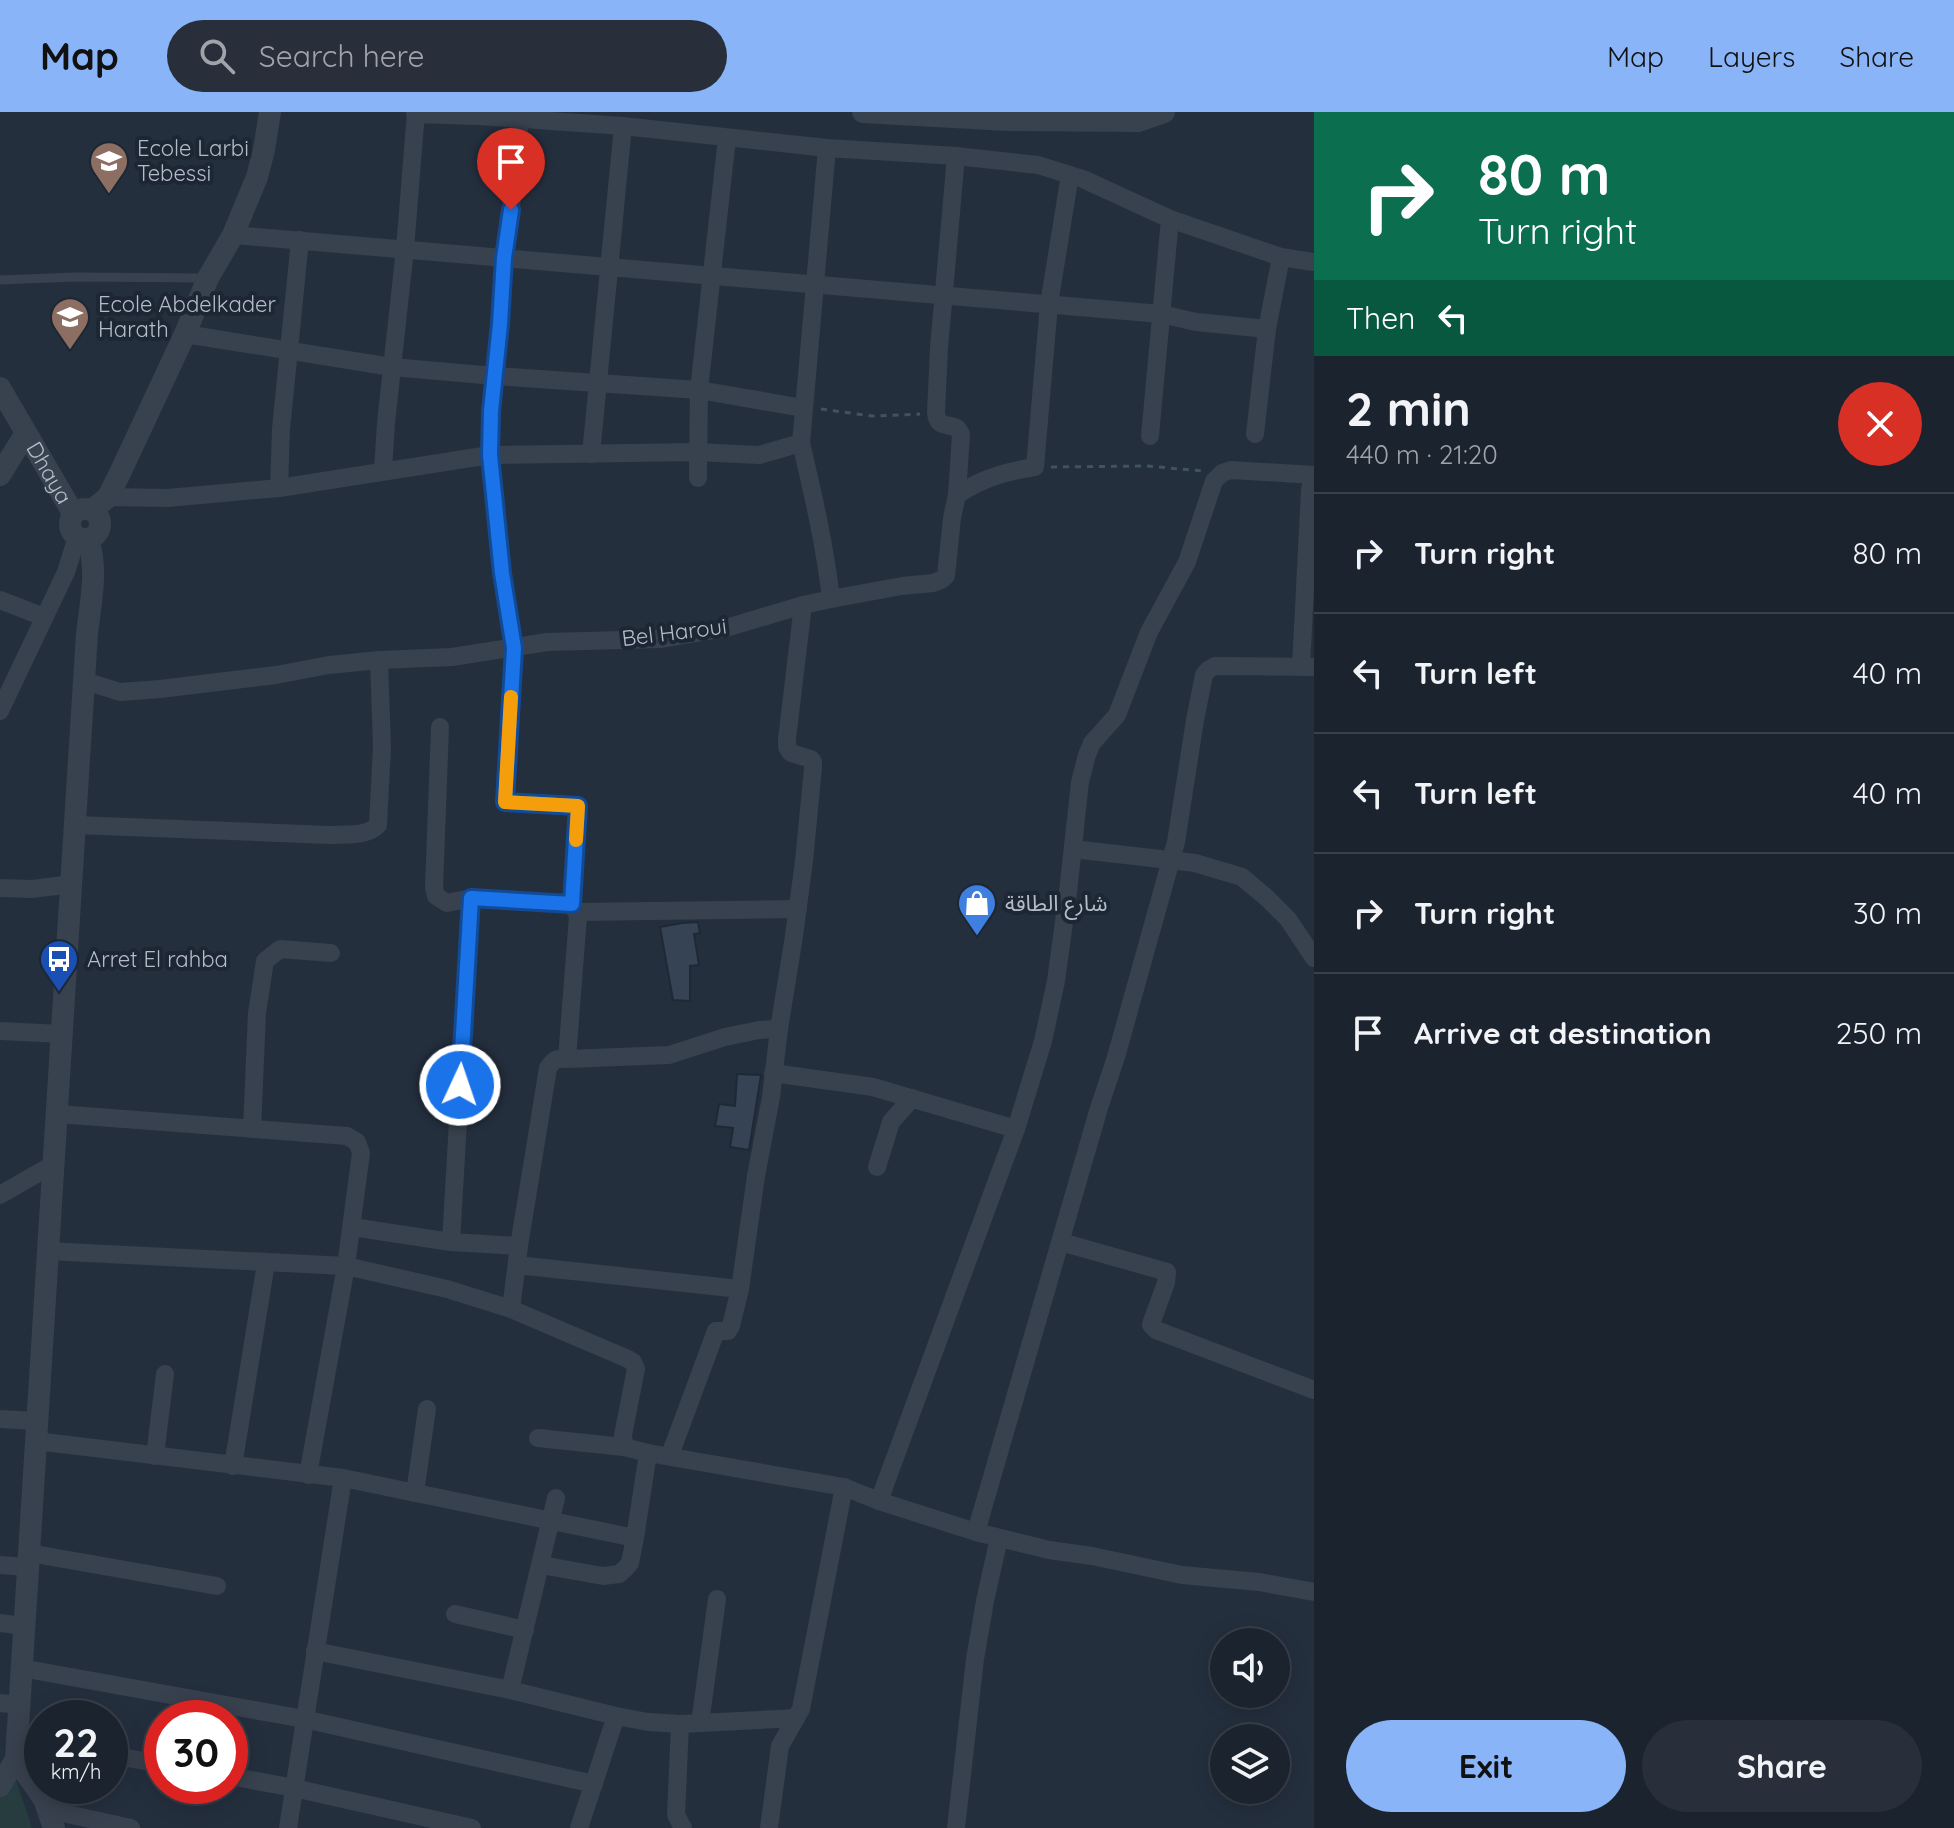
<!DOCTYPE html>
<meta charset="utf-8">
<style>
body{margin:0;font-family:Quicksand,"Noto Sans Arabic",sans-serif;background:#282f3a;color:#f1f3f6;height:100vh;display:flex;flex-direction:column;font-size:30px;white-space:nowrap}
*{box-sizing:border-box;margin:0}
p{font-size:26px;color:#a0a4aa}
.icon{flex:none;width:44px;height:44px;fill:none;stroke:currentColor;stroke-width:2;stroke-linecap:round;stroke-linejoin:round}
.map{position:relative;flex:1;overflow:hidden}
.side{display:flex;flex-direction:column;background:#1b232e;width:640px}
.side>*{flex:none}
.banner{background:#0b6e4f;color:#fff;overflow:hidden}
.fabs{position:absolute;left:1210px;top:1516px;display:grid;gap:16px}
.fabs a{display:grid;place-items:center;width:80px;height:80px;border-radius:50%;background:#1b232e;box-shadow:0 4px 20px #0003,0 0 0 2px #39404a;font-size:40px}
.speed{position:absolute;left:24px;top:1588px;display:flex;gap:16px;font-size:40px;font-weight:700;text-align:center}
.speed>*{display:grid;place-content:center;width:104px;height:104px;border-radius:50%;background:#1b232e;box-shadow:0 4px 20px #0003,0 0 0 2px #39404a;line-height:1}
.speed small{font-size:20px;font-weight:400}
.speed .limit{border:12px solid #d22;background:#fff;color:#111}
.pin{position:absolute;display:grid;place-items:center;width:68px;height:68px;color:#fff;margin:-82px -34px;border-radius:50% 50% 50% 0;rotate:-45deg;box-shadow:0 0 8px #0007}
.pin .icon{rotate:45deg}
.me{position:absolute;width:88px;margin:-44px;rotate:3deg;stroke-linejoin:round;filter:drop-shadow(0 0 6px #0008)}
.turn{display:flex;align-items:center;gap:28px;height:168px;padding:0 32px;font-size:36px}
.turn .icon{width:104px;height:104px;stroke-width:2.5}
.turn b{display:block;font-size:56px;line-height:68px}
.then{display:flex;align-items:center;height:76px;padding:0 32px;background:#0003;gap:16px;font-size:30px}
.round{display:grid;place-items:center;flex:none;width:84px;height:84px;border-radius:42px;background:#282f3a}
.summary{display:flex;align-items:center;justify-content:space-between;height:136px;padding:0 32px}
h1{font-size:48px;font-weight:700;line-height:60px}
.button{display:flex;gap:16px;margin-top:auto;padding:16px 32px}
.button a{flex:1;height:92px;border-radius:48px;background:#8ab4f8;color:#111;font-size:32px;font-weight:700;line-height:92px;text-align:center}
.button a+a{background:#282f3a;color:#f1f3f6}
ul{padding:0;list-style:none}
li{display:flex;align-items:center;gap:24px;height:120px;padding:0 32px;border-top:2px solid #39404a}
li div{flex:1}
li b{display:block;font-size:30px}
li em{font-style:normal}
header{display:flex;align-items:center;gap:48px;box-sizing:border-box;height:112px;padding:0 40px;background:#8ab4f8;color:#111}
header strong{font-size:38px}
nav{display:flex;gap:44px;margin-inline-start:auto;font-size:28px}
.search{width:560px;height:72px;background:#282f3a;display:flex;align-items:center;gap:20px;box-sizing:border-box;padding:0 28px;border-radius:44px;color:#a0a4aa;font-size:30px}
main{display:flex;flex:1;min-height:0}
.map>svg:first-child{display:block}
.green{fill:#263c3f}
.building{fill:#364354;stroke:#1f2835;stroke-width:2}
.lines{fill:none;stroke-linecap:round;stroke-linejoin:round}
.path{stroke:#3f5557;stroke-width:3;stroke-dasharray:6 6;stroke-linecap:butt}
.service{stroke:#38414e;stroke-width:9}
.minor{stroke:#38414e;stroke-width:18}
.tertiary{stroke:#38414e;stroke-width:22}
.route-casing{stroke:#114b97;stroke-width:20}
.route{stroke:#1a73e8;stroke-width:14}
.slow{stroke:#f59e0b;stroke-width:14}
.labels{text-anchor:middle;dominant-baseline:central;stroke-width:8;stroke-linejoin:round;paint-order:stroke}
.poi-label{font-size:22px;fill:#b4bcc9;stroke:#1d2633;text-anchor:start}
.street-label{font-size:22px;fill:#b4bcc9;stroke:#1d2633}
</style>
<header>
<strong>Map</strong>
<div class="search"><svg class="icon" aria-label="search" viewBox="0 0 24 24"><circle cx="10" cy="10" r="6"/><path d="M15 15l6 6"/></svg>Search here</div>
<nav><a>Map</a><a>Layers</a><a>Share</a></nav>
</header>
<main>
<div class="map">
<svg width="1314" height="1716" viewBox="0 0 1314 1716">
<rect width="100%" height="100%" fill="#242f3e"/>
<path class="green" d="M 14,1662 L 32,1716 L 0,1716 L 0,1675 Z"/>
<g class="building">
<path d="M 698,810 L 700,821 L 694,822 L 699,853 L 690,854 L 690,889 L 673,888 L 660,815 L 682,811 Z"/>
<path d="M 737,962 L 761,963 L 749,1038 L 730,1035 L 733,1016 L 715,1014 L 719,992 L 735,994 Z"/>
</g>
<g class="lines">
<g class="path">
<path d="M 821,297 L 872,304 L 920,302"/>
<path d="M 1051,355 L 1147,354 L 1203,359"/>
</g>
<path class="service" d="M 0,168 L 75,165 L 208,166"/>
<g class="minor">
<path d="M 415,2 L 479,4 L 623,14 L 827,36 L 956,44 L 1038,53 L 1083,67 L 1170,107 L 1281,145 L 1314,150"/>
<path d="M 956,44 L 939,236 L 936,301 C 938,316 945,311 957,316 L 961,322 L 957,383"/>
<path d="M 233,123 L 1161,202 L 1196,210 L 1267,217"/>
<path d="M 185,222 L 392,255 L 495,264 L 699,278 L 803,296"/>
<path d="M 1255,322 L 1267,217 L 1281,145"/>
<path d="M 1150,324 L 1170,107"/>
<path d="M 801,331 C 813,382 825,434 831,487 L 902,474 L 933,471 L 941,468 L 946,464 L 952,406 L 957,383 C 983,366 1004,360 1035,355 L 1049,192 L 1070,63"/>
<path d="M 591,342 L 623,14"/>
<path d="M 383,359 L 386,311 L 405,137 L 416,0"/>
<path d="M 698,366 L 699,278 L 727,26"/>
<path d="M 279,376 L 281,317 L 300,128"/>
<path d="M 108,385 L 168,386 L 279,376 L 490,343 L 698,340 L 759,343 L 801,331 L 827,36"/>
<path d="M 0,488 L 44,505"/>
<path d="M 1301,555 L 1310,378 L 1313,363"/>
<path d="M 85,569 L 120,580 L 160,577 L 276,563 L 329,553 L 379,548 L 452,545 L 547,530 L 661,527 L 726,516 L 803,493 L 831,487"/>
<path d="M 0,599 L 66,460 L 77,425"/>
<path d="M 440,615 L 434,776 L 436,784 L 447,791 L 471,786"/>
<path d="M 76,713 L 329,723 C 345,722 367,725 378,713 L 382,635 L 379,548"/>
<path d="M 1073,737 L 1195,751 L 1242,765 L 1267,786 L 1288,807 L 1314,846"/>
<path d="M 0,776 L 32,777 L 72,772"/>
<path d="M 577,800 L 798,797"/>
<path d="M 0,919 L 62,922"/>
<path d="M 567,947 L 669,943 L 725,925 L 759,918 L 779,917"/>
<path d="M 773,961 L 873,975 L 1016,1017"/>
<path d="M 58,1002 L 347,1024 L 357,1030 L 361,1041 L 346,1154 L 308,1363"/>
<path d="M 252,1017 L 257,901 L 265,849 L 280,837 L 331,841"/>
<path d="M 877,1055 L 891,1010 L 912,986"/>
<path d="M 0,1083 L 54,1052"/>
<path d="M 352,1115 L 451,1130"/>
<path d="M 1061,1130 L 1167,1160 L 1166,1171 L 1152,1209 L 1151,1213 L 1156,1218 L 1314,1278"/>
<path d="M 519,1134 L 451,1130 L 471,786 L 572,792 L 578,694 L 505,690 L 514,536 L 502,461 L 490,343 L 491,299 L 500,212 L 504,146 L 514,73 L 520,8"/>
<path d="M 48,1139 L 346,1154 L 447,1177 L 511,1197 L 628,1247 L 633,1250 L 636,1257 L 623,1323 L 624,1335 L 648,1341 L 844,1375 L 879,1389 L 976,1420 L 1049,1438 L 1092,1444 L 1182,1463 L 1259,1470 L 1314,1480"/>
<path d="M 517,1153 L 740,1177"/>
<path d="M 511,1197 L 519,1134 L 548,956 C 554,947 557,946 567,947 L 578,804 L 572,792"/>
<path d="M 0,1307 L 37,1309"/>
<path d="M 538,1326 L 624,1335"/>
<path d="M 36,1329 L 343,1366 L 635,1426"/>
<path d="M 670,1343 L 716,1219 L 728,1219 L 731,1214 L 740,1177 L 756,1064 L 771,985 L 779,917 L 794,824 L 804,749 L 813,656 L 813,650 L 811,647 L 791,641 L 787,635 L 787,627 L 803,493"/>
<path d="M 155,1344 L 165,1262"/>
<path d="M 233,1354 L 266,1151"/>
<path d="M 415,1381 L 427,1297"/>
<path d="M 879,1389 L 1016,1017 L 1043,929 L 1056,869 L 1068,780 L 1080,670 L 1087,643 L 1092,631 L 1117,603 L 1149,520 L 1187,450 L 1214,369 L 1222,361 L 1231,358 L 1314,363"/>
<path d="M 976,1420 L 1099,996 L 1116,945 L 1176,730 L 1195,608 L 1204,563 L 1208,558 L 1215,554 L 1314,555"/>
<path d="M 29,1441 L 217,1474"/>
<path d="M 0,1453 L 28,1455"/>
<path d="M 541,1453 L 603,1464 L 619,1462 L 625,1457 L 630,1451 L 635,1426 L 648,1341"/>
<path d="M 455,1502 L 525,1518"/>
<path d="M 0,1511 L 24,1514"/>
<path d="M 315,1539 L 510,1578 L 616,1604 L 648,1610 L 680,1612 L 796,1606"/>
<path d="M 21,1556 L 304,1607 L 594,1672"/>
<path d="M 510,1578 L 556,1386"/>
<path d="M 0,1591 L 19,1593"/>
<path d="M 700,1611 L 717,1487"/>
<path d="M 680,1612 L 676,1703 L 683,1716"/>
<path d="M 17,1626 L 42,1631"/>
<path d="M 110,1643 L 162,1652"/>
<path d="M 230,1664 L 294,1676 L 472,1716"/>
<path d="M 49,1698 L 131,1716"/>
<path d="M 288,1716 L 343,1366"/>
<path d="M 579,1716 L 616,1604"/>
<path d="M 769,1716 L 780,1634 L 801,1597 L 844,1375"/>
<path d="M 956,1716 L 975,1547 L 985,1489 L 999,1426"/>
</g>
<g class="tertiary">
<path d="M 863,0 L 1008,8 L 1138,9 L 1164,0"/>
<path id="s1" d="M 0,276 L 73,401"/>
<path d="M 0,363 L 26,321"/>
<circle cx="85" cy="412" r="15"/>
<path d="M 92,398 L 108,385 L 120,361 L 185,222 L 208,166 L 233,123 L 257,65 L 264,38 L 270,0"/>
<path d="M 16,1647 L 44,1687 L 54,1716"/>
<path d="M 0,1674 L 16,1647 L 87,521 C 91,489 98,457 88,427"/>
</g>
</g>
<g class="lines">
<g class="route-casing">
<path id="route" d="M 460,973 L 471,786 L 572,792 L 578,694 L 505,690 L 514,536 L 502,461 L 490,343 L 491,299 L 500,212 L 504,146 L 511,98"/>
</g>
<use href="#route" class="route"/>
<path class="slow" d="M 511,585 L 505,690 L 578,694 L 576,728"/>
</g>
<defs>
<g id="school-pin" transform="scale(2)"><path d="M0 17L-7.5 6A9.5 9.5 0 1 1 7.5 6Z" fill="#8d6e63" stroke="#1d2633"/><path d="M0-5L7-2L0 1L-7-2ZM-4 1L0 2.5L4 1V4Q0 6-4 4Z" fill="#fff"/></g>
<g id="shop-pin" transform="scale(2)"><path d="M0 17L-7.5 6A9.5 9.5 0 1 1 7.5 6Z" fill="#3f7fe0" stroke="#1d2633"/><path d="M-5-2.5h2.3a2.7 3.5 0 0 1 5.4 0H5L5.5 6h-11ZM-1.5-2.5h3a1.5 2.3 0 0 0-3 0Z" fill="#fff"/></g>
<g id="bus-pin" transform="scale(2)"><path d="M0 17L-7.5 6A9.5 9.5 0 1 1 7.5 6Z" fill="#1a4fb4" stroke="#1d2633"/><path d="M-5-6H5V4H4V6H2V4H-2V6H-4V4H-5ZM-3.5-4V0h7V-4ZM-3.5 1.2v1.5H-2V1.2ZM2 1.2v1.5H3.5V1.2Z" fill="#fff"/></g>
</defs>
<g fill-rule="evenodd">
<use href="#school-pin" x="109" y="49"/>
<use href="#school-pin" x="70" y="205"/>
<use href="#shop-pin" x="977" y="791"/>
<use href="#bus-pin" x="59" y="847"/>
</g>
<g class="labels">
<g class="poi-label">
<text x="137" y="36">Ecole Larbi<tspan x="137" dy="25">Tebessi</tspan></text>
<text x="98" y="192">Ecole Abdelkader<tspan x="98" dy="25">Harath</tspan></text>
<text x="1005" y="791">شارع الطاقة</text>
<text x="87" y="847">Arret El rahba</text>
</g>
<g class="street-label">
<text stroke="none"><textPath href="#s1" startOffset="98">Dhaya</textPath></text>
<text transform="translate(674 520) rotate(-7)">Bel Haroui</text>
</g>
</g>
</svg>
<div class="fabs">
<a><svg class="icon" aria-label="sound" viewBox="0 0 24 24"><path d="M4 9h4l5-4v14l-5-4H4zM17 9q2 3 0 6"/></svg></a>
<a><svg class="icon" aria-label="layers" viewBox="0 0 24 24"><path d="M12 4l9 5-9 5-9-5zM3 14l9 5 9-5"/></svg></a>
</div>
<div class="speed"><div>22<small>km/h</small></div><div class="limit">30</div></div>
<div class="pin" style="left:511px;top:98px;background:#d93025"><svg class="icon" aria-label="arrive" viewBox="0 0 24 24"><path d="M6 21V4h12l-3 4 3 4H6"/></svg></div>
<svg class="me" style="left:460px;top:973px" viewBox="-20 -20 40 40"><circle r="17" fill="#1a73e8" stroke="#fff" stroke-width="3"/><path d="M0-11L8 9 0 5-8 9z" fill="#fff"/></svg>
</div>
<section class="side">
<div class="banner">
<div class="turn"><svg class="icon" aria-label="right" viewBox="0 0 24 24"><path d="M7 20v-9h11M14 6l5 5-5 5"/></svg><div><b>80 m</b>Turn right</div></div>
<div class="then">Then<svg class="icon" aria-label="left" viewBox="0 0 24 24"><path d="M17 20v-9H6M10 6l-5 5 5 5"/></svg></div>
</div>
<div class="summary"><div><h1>2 min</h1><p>440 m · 21:20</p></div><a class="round" style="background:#d93025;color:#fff"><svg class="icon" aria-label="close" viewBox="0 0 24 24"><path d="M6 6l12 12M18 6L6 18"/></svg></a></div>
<ul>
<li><svg class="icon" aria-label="right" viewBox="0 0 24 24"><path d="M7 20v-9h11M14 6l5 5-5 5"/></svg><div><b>Turn right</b></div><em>80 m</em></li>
<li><svg class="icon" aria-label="left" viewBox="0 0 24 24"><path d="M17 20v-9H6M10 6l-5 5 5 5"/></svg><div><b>Turn left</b></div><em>40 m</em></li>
<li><svg class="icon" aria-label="left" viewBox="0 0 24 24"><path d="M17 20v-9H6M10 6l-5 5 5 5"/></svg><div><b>Turn left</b></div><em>40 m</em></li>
<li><svg class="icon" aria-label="right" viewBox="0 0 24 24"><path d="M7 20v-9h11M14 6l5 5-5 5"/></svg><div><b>Turn right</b></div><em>30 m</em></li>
<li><svg class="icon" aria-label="arrive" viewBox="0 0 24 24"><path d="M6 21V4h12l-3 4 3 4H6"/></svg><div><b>Arrive at destination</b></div><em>250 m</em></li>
</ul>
<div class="button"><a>Exit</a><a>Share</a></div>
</section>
</main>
